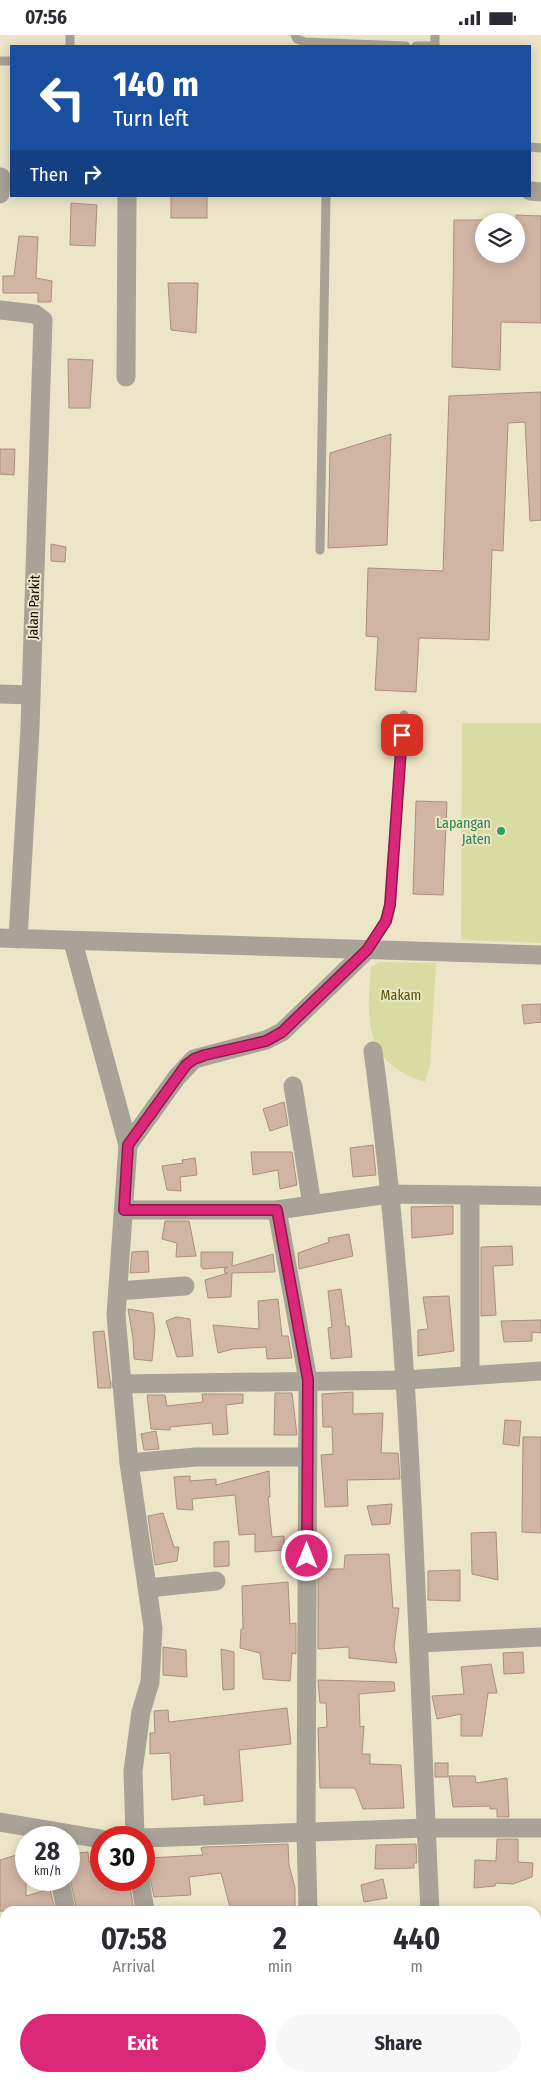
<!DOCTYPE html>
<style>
body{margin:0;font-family:"Fira Sans Condensed",sans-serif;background:#f7f7f7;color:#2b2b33;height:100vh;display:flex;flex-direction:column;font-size:19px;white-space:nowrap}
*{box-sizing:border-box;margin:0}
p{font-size:16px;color:#7c7c81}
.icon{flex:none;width:28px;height:28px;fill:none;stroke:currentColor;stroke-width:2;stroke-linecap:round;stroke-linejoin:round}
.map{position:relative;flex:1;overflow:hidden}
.drawer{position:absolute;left:0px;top:1871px;width:541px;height:176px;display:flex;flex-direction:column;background:#fff;border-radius:15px 15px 0 0;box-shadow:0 2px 12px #0003}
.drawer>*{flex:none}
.hud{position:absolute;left:10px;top:10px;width:521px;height:152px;border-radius:0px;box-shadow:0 2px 12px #0003;background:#1a4fa0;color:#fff;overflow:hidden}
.controls{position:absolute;left:475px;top:178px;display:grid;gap:10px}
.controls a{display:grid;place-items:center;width:50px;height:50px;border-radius:50%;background:#fff;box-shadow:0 2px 12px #0003;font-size:25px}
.speed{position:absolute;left:15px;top:1791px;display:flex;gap:10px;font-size:25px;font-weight:700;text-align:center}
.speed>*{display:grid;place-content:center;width:65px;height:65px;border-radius:50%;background:#fff;box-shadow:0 2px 12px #0003;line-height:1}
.speed small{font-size:12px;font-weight:400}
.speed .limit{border:8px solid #d22;background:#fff;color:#111}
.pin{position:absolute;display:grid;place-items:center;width:42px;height:42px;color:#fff;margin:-21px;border-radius:10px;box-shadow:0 2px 8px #0006}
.me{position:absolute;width:55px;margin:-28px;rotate:0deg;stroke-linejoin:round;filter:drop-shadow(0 0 4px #0008)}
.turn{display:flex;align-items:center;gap:18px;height:105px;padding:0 20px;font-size:22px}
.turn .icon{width:65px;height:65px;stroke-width:2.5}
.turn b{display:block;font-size:35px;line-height:42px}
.then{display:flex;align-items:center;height:48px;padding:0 20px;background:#0003;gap:10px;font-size:19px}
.eta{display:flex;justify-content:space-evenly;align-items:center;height:85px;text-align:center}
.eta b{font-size:30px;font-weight:700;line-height:35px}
.primary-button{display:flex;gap:10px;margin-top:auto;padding:10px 20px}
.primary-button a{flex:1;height:58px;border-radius:30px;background:#db2777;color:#fff;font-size:20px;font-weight:700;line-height:58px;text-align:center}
.primary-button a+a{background:#f7f7f7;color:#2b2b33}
.status{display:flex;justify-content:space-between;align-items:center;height:35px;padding:0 25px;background:#fff;direction:ltr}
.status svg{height:14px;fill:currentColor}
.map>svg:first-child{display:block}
.green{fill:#d8dca2}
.building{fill:#d1b5a4;stroke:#aa8f7e}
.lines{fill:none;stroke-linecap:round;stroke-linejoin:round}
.service{stroke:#a9a297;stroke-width:9}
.minor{stroke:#a9a297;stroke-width:19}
.route-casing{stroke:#8e194d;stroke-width:12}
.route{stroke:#db2777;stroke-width:9}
.leisure-dot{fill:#2e9e5b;stroke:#ece5c7;stroke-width:2}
.labels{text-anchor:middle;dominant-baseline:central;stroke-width:4;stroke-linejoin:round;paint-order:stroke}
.street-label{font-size:14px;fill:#0e0c03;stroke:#ece5c7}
.leisure-label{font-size:14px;fill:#27864d;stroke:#ece5c7;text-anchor:end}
.park-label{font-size:14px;fill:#525303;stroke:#ece5c7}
</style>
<div class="status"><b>07:56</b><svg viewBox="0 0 49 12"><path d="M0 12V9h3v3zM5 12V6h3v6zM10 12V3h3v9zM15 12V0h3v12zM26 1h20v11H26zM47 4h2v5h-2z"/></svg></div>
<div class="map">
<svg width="541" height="2047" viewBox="0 0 541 2047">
<rect width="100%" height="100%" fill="#ece5c7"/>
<g class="green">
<path d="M 462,688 L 541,688 L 541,908 L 461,905 Z"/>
<path d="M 379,927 L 436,928 L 430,1030 L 425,1047 C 365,1029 366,987 371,932 Z"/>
</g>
<g class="building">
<rect x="171" y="161" width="36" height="22"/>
<path d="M 71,168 L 97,170 L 95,211 L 70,210 Z"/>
<path d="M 516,180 L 541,181 L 541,288 L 501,287 L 500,335 L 452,332 L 454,185 L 484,185 L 484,219 L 516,219 Z"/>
<path d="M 19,201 L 38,202 L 36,243 L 52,246 L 51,267 L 38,267 L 38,258 L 3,258 L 3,241 L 14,241 Z"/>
<path d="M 168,248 L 198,248 L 196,298 L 171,295 Z"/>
<path d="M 68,324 L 93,325 L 90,373 L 69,373 Z"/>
<path d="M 541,357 L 541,485 L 530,486 L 525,387 L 508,388 L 503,516 L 492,515 L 489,605 L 419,603 L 416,657 L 375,655 L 378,602 L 366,601 L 368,533 L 443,536 L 449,361 Z"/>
<path d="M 391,399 L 387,510 L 328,513 L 330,418 Z"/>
<path d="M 0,414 L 15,414 L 14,440 L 0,439 Z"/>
<path d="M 51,509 L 66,512 L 65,527 L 51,526 Z"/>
<path d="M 416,766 L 447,767 L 443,860 L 413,859 Z"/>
<path d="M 541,969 L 541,987 L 524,989 L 522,970 Z"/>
<path d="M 284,1067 L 288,1090 L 270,1096 L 263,1074 Z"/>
<path d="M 373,1110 L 376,1140 L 353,1142 L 350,1113 Z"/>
<path d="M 251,1117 L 292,1117 L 297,1150 L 280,1154 L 278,1135 L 253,1140 Z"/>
<path d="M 195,1123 L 197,1140 L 180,1142 L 181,1156 L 167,1155 L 162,1131 L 183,1128 L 182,1125 Z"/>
<path d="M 453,1171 L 453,1199 L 412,1203 L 411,1172 Z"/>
<path d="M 165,1186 L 189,1186 L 196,1221 L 176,1222 L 177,1208 L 162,1204 Z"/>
<path d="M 349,1199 L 353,1221 L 299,1234 L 298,1218 L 329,1207 L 328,1203 Z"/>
<path d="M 512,1211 L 513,1230 L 493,1231 L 496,1280 L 481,1281 L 481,1212 Z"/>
<path d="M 148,1216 L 149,1237 L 130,1238 L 132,1217 Z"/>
<path d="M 201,1217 L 233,1217 L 232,1231 L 273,1219 L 275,1237 L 232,1238 L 231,1262 L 208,1263 L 205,1245 L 228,1238 L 225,1238 L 224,1234 L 228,1232 L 203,1234 L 201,1232 Z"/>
<path d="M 341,1254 L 346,1291 L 349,1291 L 352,1322 L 331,1324 L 328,1293 L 332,1292 L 328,1256 Z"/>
<path d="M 449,1261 L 454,1316 L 418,1321 L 418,1295 L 428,1294 L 423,1262 Z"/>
<path d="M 278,1264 L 282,1301 L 288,1301 L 292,1323 L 267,1324 L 266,1312 L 233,1314 L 218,1318 L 213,1290 L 259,1294 L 258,1266 Z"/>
<path d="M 128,1274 L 153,1278 L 155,1295 L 152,1326 L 134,1324 L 133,1304 Z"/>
<path d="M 176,1282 L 190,1284 L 193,1321 L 177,1322 L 166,1286 Z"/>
<path d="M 541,1285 L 541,1298 L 532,1297 L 532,1306 L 504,1307 L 501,1286 Z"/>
<path d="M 104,1296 L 111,1353 L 98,1353 L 93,1297 Z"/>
<path d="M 353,1357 L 353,1379 L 383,1378 L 381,1418 L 398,1418 L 400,1444 L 347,1445 L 348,1471 L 325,1472 L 321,1420 L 333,1419 L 332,1392 L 323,1392 L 322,1359 Z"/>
<path d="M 275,1358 L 292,1358 L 297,1400 L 274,1400 Z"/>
<path d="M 202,1359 L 243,1359 L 243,1368 L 226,1370 L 228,1399 L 213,1400 L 212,1388 L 170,1392 L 170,1395 L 151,1394 L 147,1360 L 165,1360 L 167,1371 L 203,1367 Z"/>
<path d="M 505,1385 L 521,1386 L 519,1411 L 503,1409 Z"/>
<path d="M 156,1396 L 159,1414 L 144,1415 L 141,1399 Z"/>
<path d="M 523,1402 L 541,1402 L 541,1498 L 522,1497 Z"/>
<path d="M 269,1436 L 270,1462 L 268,1462 L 272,1502 L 284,1501 L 284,1515 L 255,1517 L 255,1499 L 239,1500 L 235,1460 L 192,1464 L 193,1475 L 177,1474 L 174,1442 L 190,1441 L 190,1446 L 216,1444 L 216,1450 Z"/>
<path d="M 392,1469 L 390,1489 L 372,1490 L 367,1471 Z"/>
<path d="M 163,1478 L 174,1512 L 179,1512 L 177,1526 L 155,1530 L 148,1481 Z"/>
<path d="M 496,1497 L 498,1545 L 472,1539 L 471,1498 Z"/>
<path d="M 229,1506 L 229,1531 L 214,1532 L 214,1507 Z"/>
<path d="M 389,1519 L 393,1573 L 399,1573 L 394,1612 L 397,1628 L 349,1623 L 349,1612 L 318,1614 L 318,1534 L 344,1534 L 345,1520 Z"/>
<path d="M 460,1535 L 460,1566 L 428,1565 L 428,1536 Z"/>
<path d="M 288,1547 L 290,1589 L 296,1588 L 296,1619 L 292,1618 L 290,1646 L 263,1644 L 260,1618 L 240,1613 L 241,1594 L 243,1594 L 242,1551 Z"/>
<path d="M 163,1612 L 186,1615 L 187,1642 L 163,1640 Z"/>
<path d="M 221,1614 L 234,1617 L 234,1654 L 223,1655 Z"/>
<path d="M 523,1617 L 524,1638 L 504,1639 L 503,1618 Z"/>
<path d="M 491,1629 L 497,1658 L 488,1658 L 482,1701 L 461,1701 L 461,1679 L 437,1684 L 432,1661 L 464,1659 L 461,1632 Z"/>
<path d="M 318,1645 L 394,1647 L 395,1656 L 359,1659 L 360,1692 L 364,1691 L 362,1719 L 370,1719 L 370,1729 L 401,1730 L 404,1773 L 363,1774 L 355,1753 L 320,1753 L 318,1693 L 327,1692 L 326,1668 L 320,1668 Z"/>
<path d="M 287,1673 L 291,1709 L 239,1715 L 243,1766 L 204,1770 L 204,1760 L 172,1765 L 170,1718 L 150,1719 L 150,1698 L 155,1698 L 154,1676 L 168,1675 L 169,1687 Z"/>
<rect x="435" y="1728" width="13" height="14"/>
<path d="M 449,1741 L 475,1741 L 476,1748 L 507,1743 L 509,1782 L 497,1782 L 497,1774 L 490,1774 L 490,1771 L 453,1772 Z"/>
<path d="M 497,1804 L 518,1804 L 518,1827 L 533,1828 L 532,1842 L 513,1849 L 496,1848 L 495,1851 L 474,1853 L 475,1825 L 496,1826 Z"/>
<path d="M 288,1809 L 289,1830 L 295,1853 L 295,1876 L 231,1876 L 221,1838 L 189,1842 L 191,1860 L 154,1862 L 149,1838 L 149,1823 L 203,1820 L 201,1813 L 204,1812 Z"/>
<path d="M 416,1809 L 417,1828 L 414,1828 L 414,1833 L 375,1834 L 376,1810 Z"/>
<path d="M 26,1817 L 26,1861 L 50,1854 L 54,1871 L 39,1876 L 0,1876 L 0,1825 Z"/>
<path d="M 88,1817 L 89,1827 L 101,1824 L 101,1845 L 129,1845 L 134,1876 L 77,1876 L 69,1838 L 69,1819 Z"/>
<path d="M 383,1844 L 387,1863 L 364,1867 L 361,1850 Z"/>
</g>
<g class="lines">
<g class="service">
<path d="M 295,0 L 297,4 L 305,7 L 406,11"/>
<path d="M 70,11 L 70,0"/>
<path d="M 416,11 L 435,11"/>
<path d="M 435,11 L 435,0"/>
<path d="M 0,26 L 11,26"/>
<path d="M 530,112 L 541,113"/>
<path d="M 320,515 L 326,161"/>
<path d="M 368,914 L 379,899 L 390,870 L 404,680"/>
</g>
<g class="minor">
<path d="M 530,156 L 541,157"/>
<path d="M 0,159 L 1,142"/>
<path d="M 0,275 L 35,279 L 43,285 L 30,693 L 18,904"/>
<path d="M 126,342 L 127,161"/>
<path d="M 0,659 L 31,660"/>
<path d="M 0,903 L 541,920"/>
<path d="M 73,907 L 128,1110 L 116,1280 L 129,1428 L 153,1593 L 150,1647 L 141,1677 L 133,1736 L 135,1802"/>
<path d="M 373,1016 C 412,1301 416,1589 430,1876"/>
<path d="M 293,1051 L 312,1170"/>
<path d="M 128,1110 L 177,1042 L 194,1024 L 266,1005 L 282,997 L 367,915"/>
<path d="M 124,1175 L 277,1175 L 308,1345 L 306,1798 L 308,1876"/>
<path d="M 277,1175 L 388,1159 L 541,1161"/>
<path d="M 118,1256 L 185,1251"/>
<path d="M 470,1340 L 470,1160"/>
<path d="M 121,1349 L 406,1345 L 541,1336"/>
<path d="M 129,1428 L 196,1422 L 307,1422"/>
<path d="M 148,1553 L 216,1546"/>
<path d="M 420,1608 L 541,1602"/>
<path d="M 0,1787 L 101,1804"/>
<path d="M 144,1803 L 426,1793 L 541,1793"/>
<path d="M 60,1845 L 66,1876"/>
<path d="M 140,1845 L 145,1876"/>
<path d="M 0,1910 L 5,1933"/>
<path d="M 0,1984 L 5,1983"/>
<path d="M 172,2042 L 173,2047"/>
<path d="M 316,2042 L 317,2047"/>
<path d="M 438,2042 L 438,2047"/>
<path d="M 91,2047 L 114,2042"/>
</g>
</g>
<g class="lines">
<g class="route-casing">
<path id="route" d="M 307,1521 L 308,1345 L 277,1175 L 124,1175 L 128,1110 L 186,1030 L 194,1024 L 205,1020 L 266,1006 L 282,997 L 367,915 L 386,886 L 390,870 L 402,700"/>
</g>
<use href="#route" class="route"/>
</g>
<circle class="leisure-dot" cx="501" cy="796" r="5"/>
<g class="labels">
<g class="street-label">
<text transform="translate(34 572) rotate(-88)">Jalan Parkit</text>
</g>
<g class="leisure-label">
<text x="491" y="788">Lapangan<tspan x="491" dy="16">Jaten</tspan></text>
</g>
<g class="park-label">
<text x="401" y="960">Makam</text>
</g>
</g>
</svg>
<div class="controls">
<a><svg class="icon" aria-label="layers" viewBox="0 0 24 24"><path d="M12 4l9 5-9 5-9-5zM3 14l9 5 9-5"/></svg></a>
</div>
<div class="speed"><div>28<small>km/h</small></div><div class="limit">30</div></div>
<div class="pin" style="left:402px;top:700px;background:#d93025"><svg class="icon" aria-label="arrive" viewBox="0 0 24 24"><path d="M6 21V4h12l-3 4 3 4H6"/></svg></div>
<svg class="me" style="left:307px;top:1521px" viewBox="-20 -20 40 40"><circle r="17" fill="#db2777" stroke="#fff" stroke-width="3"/><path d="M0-11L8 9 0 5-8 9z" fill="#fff"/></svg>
<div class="hud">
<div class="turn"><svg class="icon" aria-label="left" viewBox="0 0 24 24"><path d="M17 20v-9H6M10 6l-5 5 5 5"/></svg><div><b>140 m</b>Turn left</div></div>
<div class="then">Then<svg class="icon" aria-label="right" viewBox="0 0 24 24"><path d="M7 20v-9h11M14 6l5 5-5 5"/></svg></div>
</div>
<section class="drawer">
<div class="eta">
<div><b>07:58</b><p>Arrival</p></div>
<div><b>2</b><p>min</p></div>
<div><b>440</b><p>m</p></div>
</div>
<div class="primary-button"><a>Exit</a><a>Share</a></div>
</section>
</div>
